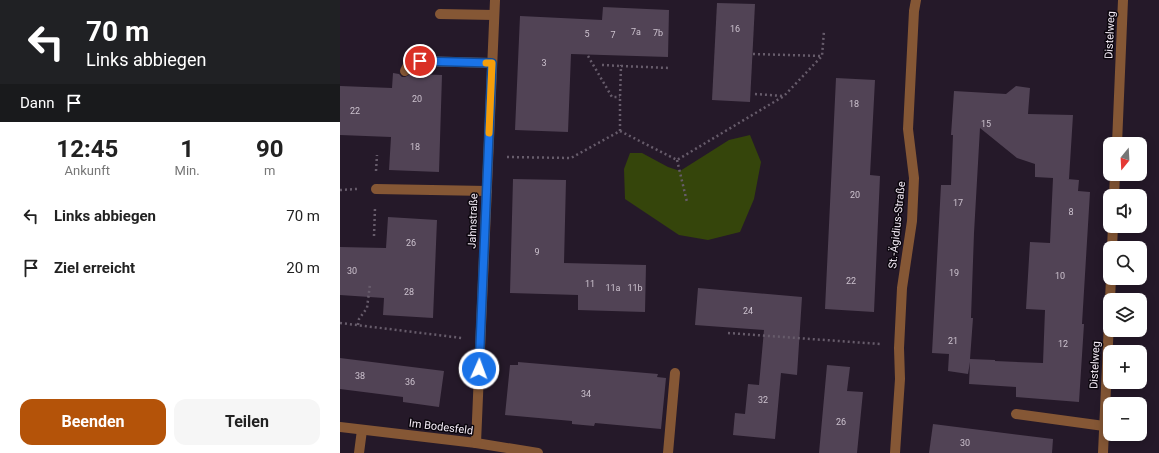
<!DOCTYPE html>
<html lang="de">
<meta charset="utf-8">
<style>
body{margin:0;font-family:Roboto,sans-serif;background:#f6f6f6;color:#222;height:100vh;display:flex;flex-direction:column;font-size:15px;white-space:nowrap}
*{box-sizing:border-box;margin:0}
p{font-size:13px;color:#767676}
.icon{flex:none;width:22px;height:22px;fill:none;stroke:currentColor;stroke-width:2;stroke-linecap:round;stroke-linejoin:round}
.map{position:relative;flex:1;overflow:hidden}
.panel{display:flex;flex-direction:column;background:#fff;width:340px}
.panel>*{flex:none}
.guide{background:#202124;color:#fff;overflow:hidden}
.needle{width:26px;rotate:198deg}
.fabs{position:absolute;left:763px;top:137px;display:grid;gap:8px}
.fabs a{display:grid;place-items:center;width:44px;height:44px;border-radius:8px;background:#fff;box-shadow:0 2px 10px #0003;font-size:20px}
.pin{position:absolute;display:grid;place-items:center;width:34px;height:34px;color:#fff;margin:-17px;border:2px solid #fff;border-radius:50%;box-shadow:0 1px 4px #0007}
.me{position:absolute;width:44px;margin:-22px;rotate:2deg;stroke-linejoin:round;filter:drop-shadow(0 0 3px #0008)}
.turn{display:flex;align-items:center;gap:14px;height:84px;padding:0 20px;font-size:18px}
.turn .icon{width:52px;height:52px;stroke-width:2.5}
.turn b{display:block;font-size:28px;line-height:34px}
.then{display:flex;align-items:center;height:38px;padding:0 20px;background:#0003;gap:8px;font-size:15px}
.eta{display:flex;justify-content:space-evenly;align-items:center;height:68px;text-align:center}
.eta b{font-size:24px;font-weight:700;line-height:28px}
.primary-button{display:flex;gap:8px;margin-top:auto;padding:8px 20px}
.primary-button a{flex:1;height:46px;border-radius:12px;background:#b45309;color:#fff;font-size:16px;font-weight:700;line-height:46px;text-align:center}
.primary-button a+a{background:#f6f6f6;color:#222}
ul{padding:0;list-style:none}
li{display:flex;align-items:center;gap:12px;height:52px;padding:0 20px}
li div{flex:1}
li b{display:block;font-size:15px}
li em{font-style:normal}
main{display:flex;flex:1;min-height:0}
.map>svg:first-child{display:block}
.green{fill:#35450b}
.building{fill:#514355;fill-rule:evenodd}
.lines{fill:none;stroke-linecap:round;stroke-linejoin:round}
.path{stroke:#675c6b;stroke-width:2.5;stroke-dasharray:2 3;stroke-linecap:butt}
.service{stroke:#855735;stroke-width:10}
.minor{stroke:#855735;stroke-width:10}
.route-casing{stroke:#114b97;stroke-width:10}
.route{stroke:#1a73e8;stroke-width:7}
.slow{stroke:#f59e0b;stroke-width:7}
.labels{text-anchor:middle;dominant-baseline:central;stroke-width:3;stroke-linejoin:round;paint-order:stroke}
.number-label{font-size:9px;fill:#ccc2ce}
.street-label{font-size:11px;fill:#f5ecf7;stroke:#0b060d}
</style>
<main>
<section class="panel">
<div class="guide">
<div class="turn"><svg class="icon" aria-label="left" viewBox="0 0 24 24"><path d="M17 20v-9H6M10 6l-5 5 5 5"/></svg><div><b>70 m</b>Links abbiegen</div></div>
<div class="then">Dann<svg class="icon" aria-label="arrive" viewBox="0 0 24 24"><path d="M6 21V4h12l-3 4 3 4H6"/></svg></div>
</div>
<div class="eta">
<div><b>12:45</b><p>Ankunft</p></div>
<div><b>1</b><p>Min.</p></div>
<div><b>90</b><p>m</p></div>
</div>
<ul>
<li><svg class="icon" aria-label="left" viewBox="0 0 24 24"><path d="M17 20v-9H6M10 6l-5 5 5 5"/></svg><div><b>Links abbiegen</b></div><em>70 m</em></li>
<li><svg class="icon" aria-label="arrive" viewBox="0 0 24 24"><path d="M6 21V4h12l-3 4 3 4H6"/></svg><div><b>Ziel erreicht</b></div><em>20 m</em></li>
</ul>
<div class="primary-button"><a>Beenden</a><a>Teilen</a></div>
</section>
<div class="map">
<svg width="819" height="453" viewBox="0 0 819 453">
<rect width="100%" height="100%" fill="#251929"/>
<path class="green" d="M 410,135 L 421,162 L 414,199 L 400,232 L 368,240 L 339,235 L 285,199 L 284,169 L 290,153 L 302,153 L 328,167 L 340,171 L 389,140 Z"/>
<g class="building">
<path d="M 377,3 L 415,4 L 410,102 L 372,100 Z"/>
<path d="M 263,7 L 329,10 L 328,57 L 231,54 L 228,132 L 175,130 L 180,16 L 262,20 Z"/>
<path d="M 53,73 L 59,74 L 62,77 L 65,77 L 71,74 L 102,75 L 99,172 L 49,170 L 51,137 L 0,135 L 0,86 L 52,88 Z"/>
<path d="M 496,78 L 535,80 L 530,175 L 540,176 L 534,312 L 485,309 Z"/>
<path d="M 676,86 L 690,88 L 688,114 L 733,115 L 729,179 L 727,179 L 739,180 L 738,191 L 750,192 L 742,324 L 744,324 L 739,402 L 676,397 L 676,387 L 629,384 L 630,362 L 628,374 L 608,371 L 609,354 L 592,353 L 601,185 L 611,185 L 613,135 L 611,135 L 614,91 L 666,94 ZM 640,128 L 677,158 L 695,164 L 695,177 L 713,178 L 710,243 L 690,242 L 686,309 L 705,310 L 703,363 L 655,361 L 655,360 L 630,359 L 633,318 L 631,318 L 634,233 Z"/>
<path d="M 173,179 L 226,180 L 224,263 L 306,265 L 305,312 L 238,310 L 238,295 L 170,293 Z"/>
<path d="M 48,217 L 97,220 L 93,318 L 43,315 L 44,298 L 0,295 L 0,247 L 46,248 Z"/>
<path d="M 358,288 L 462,297 L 457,375 L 441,373 L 435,439 L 393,435 L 395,413 L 405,414 L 408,384 L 419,385 L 424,330 L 355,325 Z"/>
<path d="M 0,358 L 104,371 L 99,407 L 63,402 L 63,397 L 0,389 Z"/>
<path d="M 178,362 L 318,374 L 317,377 L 326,378 L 321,429 L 255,423 L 254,426 L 232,424 L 232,421 L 165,415 L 170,365 L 178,365 Z"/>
<path d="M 487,365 L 510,367 L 507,391 L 523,392 L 517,453 L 479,453 Z"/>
<path d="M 593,424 L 713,439 L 712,453 L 589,453 Z"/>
</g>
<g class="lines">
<g class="path">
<path d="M 413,54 L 482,56"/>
<path d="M 248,56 L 272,97 L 280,97"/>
<path d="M 262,65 L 281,66"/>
<path d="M 415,94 L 443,96"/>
<path d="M 280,131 L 280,97 L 281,66 L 330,68"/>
<path d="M 167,157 L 231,158 L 280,131 L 337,160 L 444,96 L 482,56 L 484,31"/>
<path d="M 337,160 L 347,202"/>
<path d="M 36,171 L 37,155"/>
<path d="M 0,190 L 17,189"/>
<path d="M 34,236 L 35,208"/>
<path d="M 0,323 L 122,338"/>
<path d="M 18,325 L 19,319 L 27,308 L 30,284"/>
<path d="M 388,333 L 540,344"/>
</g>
<g class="service">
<path d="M 100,14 L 154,15"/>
<path d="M 65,71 L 67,67 L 79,61 L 152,63"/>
<path d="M 36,189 L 147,191"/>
<path d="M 676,414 L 764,426"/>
<path d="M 19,453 L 22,430"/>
<path d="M 328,453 L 335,373"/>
</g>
<g class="minor">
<path d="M 777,144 L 783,0"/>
<path d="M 774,196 L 775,174"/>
<path d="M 772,248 L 773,226"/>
<path d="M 0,427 L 136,443 L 198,453"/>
<path d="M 136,443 L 155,0"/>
<path d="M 555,453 L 560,379 L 559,348 L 562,288 L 572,221 L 574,178 L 568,129 L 574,11 L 576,0"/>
<path d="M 763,453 L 771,278"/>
</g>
</g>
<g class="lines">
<g class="route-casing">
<path id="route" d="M 80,61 L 152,63 L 139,369"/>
</g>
<use href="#route" class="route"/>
<path class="slow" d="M 146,63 L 152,63 L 149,133"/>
</g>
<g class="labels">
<g class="number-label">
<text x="395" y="29">16</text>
<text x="296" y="32">7a</text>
<text x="318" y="33">7b</text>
<text x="247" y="34">5</text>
<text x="273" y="35">7</text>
<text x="204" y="63">3</text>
<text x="77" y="99">20</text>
<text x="514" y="104">18</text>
<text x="15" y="111">22</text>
<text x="646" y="124">15</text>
<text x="75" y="147">18</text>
<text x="515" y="195">20</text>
<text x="618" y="203">17</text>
<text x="731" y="212">8</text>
<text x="71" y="243">26</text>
<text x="197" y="252">9</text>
<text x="12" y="271">30</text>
<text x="614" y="273">19</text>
<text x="720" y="276">10</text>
<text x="511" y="281">22</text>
<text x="250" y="284">11</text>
<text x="273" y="288">11a</text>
<text x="295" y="288">11b</text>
<text x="69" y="292">28</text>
<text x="408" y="311">24</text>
<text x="613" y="341">21</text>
<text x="723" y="344">12</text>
<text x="20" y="376">38</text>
<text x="70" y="382">36</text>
<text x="246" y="394">34</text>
<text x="423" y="400">32</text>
<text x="501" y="422">26</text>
<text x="625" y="443">30</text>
</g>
<g class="street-label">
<text transform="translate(770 35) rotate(-87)">Distelweg</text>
<text transform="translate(133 221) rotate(-88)">Jahnstraße</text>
<text transform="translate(557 225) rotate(-84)">St.-Ägidius-Straße</text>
<text transform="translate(755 365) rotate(-87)">Distelweg</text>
<text transform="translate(101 427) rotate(7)">Im Bodesfeld</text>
</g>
</g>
</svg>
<div class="fabs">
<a><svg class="needle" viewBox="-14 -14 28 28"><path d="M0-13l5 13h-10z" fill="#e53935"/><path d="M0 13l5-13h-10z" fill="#767676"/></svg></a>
<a><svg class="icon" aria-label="sound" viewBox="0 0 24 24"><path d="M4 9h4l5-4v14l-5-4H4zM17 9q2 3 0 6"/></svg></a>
<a><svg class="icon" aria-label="search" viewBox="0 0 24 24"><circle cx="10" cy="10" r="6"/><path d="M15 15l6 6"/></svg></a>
<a><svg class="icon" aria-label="layers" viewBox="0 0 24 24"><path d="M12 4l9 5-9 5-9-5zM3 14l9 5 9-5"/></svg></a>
<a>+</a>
<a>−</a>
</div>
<div class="pin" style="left:80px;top:61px;background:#d93025"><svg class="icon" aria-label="arrive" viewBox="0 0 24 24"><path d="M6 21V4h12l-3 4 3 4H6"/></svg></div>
<svg class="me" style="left:139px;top:369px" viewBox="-20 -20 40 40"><circle r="17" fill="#1a73e8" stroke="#fff" stroke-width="3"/><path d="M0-11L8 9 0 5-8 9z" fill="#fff"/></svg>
</div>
</main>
